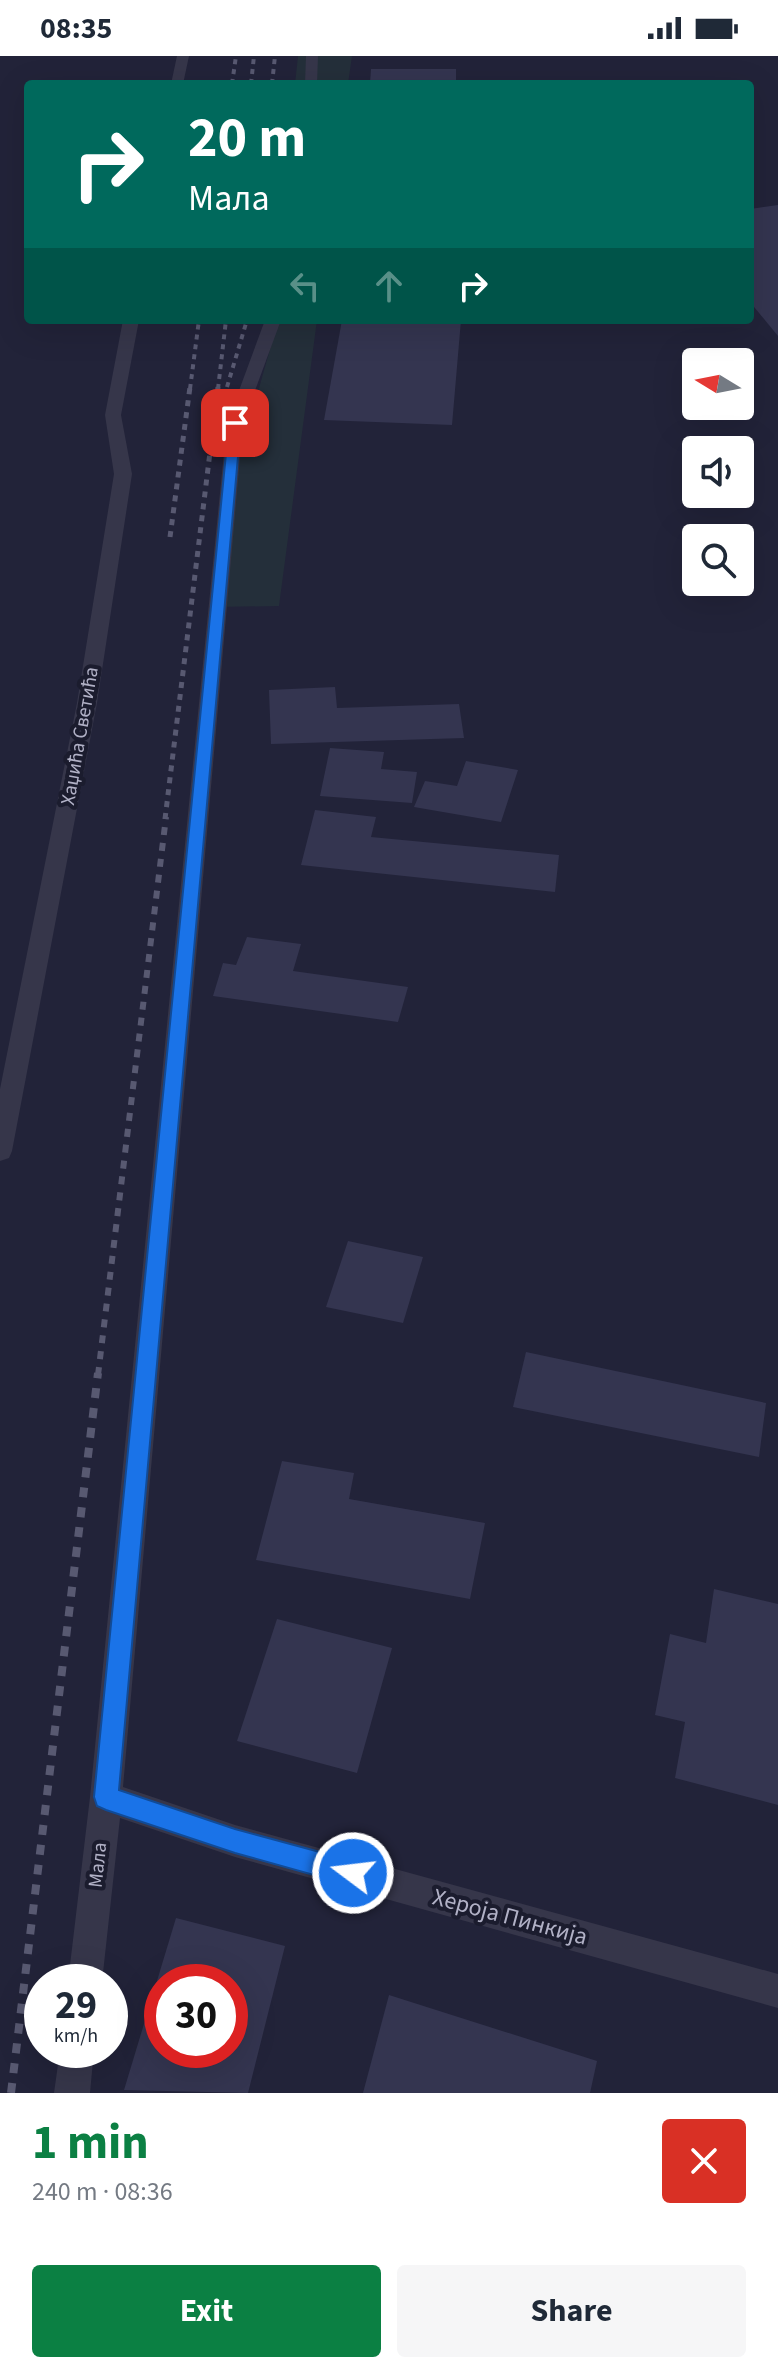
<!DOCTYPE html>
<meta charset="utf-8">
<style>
body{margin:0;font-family:"Source Sans 3",sans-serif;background:#f6f6f7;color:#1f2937;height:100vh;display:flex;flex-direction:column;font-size:30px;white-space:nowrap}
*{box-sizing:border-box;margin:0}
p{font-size:26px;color:#747a83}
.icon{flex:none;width:44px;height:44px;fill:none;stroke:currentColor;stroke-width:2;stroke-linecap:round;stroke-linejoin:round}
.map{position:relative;height:2037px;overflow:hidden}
.details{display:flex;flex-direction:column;background:#fff;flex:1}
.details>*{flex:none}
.banner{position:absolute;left:24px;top:24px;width:730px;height:244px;border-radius:8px;box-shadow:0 8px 32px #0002;background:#00695c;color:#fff;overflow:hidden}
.needle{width:52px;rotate:280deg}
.tools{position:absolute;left:682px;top:292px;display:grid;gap:16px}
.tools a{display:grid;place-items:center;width:72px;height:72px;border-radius:8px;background:#fff;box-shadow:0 8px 32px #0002;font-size:40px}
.speed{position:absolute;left:24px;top:1908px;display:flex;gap:16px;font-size:40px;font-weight:700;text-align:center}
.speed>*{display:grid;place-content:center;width:104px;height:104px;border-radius:50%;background:#fff;box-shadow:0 8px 32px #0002;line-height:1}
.speed small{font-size:20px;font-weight:400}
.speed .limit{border:12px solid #d22;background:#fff;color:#111}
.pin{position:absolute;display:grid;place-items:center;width:68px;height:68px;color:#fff;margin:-34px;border-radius:16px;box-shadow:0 4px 12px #0006}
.me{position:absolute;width:88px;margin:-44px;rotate:285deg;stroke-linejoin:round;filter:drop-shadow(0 0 6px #0008)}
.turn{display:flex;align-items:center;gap:28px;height:168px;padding:0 32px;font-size:36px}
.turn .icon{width:104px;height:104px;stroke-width:2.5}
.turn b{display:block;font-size:56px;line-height:68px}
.lanes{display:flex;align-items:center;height:76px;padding:0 32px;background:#0003;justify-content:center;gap:40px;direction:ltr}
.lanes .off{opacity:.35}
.round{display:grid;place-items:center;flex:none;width:84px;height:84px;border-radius:8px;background:#f6f6f7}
.overview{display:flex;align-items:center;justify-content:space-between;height:136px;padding:0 32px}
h1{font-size:48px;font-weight:700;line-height:60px;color:#0b8043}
.button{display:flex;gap:16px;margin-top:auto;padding:16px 32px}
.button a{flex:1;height:92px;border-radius:8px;background:#0b8043;color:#fff;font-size:32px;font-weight:700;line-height:92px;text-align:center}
.button a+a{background:#f6f6f7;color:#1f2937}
.status{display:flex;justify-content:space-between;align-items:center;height:56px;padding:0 40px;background:#fff;direction:ltr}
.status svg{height:22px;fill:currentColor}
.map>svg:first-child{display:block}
.green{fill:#242f3a}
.building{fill:#343550;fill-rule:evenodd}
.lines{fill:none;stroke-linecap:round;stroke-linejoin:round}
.minor{fill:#36364a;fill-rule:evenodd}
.rail-far3{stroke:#585971;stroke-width:4;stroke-dasharray:5 5;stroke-linecap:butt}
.rail-far2{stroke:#585971;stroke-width:5;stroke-dasharray:6 6;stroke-linecap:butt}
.rail-far1{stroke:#585971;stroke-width:6;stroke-dasharray:8 8;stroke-linecap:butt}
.rail{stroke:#585971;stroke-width:8;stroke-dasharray:10 10;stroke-linecap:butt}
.route{fill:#1a73e8;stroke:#114b97;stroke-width:2}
.labels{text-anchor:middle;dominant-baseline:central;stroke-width:8;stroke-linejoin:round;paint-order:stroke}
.street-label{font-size:20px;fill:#b1b1c6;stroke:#1b1c2e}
.near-street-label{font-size:24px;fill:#b1b1c6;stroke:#1b1c2e}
</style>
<div class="status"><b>08:35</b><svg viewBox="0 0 49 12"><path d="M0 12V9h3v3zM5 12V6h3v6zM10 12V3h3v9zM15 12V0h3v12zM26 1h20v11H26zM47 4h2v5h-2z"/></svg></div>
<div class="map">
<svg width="778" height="2037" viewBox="0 0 778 2037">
<rect width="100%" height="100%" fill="#222339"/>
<g class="green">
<path d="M 298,0 L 352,0 L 348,28 L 295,28 Z"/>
<path d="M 274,264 L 317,264 L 279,550 L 215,551 L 225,453 L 272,286 Z"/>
</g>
<g class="building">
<path d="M 371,13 L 456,13 L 456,28 L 370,28 Z"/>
<path d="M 778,149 L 778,280 L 750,246 L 750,153 Z"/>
<path d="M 342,264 L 461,264 L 452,369 L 324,364 Z"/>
<path d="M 335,631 L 337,652 L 459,648 L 464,682 L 271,688 L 269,634 Z"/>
<path d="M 330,692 L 384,696 L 381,713 L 417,716 L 412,747 L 320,740 Z"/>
<path d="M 466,705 L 518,714 L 501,766 L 414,751 L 425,725 L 457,730 Z"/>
<path d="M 315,754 L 376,761 L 371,781 L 559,799 L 555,836 L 301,809 Z"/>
<path d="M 247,881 L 301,888 L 293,915 L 408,931 L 398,966 L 213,940 L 223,907 L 236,909 Z"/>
<path d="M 348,1185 L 423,1201 L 403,1267 L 326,1251 Z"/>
<path d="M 526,1296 L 766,1347 L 759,1401 L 513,1351 Z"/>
<path d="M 282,1405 L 354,1417 L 349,1443 L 485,1467 L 470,1543 L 256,1504 Z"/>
<path d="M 714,1533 L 778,1548 L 778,1749 L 675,1722 L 685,1666 L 655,1659 L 670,1578 L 706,1587 Z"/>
<path d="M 277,1563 L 392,1592 L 357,1717 L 237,1685 Z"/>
<path d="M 176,1862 L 285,1890 L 248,2037 L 124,2034 ZM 162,1926 L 230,1926 L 230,1994 L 162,1994 Z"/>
<path d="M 389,1939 L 597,2005 L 590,2037 L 363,2037 Z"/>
</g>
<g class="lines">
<g class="minor">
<path d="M 177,0 L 189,0 L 183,28 L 171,28 Z"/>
<path d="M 306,0 L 318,0 L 317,28 L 305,28 Z"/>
<path d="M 123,264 L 139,264 L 121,359 L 132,418 L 97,647 L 12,1095 L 9,1102 L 0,1105 L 0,1033 L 77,647 L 114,418 L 105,359 Z"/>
<path d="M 265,264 L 281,264 L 243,367 L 123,1731 L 235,1769 L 778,1918 L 778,1952 L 235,1801 L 120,1762 L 102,1926 L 68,1926 L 90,1741 L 227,367 Z"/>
<path d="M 60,1994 L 94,1994 L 90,2037 L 54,2037 Z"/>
</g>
<g class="rail-far3">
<path d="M 232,28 L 236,0"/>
<path d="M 251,28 L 254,0"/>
<path d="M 272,28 L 275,0"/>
<path d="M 227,331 L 247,264"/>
<path d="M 190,333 L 199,264"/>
<path d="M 218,333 L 226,264"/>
</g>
<g class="rail-far2">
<path d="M 170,481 L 190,331"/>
<path d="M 165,763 L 218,331"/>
</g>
<path class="rail-far1" d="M 98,1319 L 166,761"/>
<path class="rail" d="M 11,2037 L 98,1317"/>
</g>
<path class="route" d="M 235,363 L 241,367 L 119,1734 L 235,1773 L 353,1805 L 362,1809 L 366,1817 L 362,1826 L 353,1830 L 235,1797 L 106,1754 L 97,1750 L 94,1741 L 229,367 Z"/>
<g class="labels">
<g class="street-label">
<text transform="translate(80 680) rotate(-80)">Хаџића Светића</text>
<text transform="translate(98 1809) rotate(-84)">Мала</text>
</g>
<g class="near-street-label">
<text transform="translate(510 1861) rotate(15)">Хероја Пинкија</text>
</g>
</g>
</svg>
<div class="tools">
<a><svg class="needle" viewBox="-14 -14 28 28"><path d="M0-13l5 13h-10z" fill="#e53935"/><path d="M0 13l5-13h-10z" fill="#747a83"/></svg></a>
<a><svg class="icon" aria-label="sound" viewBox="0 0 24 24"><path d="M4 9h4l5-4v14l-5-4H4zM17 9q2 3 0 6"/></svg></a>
<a><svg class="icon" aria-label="search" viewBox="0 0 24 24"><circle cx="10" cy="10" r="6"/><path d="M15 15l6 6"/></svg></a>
</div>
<div class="speed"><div>29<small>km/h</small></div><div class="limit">30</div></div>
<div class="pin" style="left:235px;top:367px;background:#d93025"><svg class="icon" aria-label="arrive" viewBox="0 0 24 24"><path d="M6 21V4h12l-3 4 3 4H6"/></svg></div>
<svg class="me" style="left:353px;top:1817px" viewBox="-20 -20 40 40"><circle r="17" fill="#1a73e8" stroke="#fff" stroke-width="3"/><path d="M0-11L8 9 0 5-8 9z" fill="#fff"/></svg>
<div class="banner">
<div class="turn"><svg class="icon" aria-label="right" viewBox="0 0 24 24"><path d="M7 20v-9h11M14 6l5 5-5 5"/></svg><div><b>20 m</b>Мала</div></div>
<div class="lanes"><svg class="icon off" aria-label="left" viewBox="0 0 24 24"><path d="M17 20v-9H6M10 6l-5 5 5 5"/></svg><svg class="icon off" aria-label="ahead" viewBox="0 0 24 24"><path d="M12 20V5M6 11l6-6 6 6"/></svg><svg class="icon" aria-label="right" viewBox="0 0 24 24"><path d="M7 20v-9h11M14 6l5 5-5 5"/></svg></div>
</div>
</div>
<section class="details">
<div class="overview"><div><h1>1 min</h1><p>240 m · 08:36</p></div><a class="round" style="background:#d93025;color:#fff"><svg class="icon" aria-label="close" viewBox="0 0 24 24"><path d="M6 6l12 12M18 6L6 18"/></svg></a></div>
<div class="button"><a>Exit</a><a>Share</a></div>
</section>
